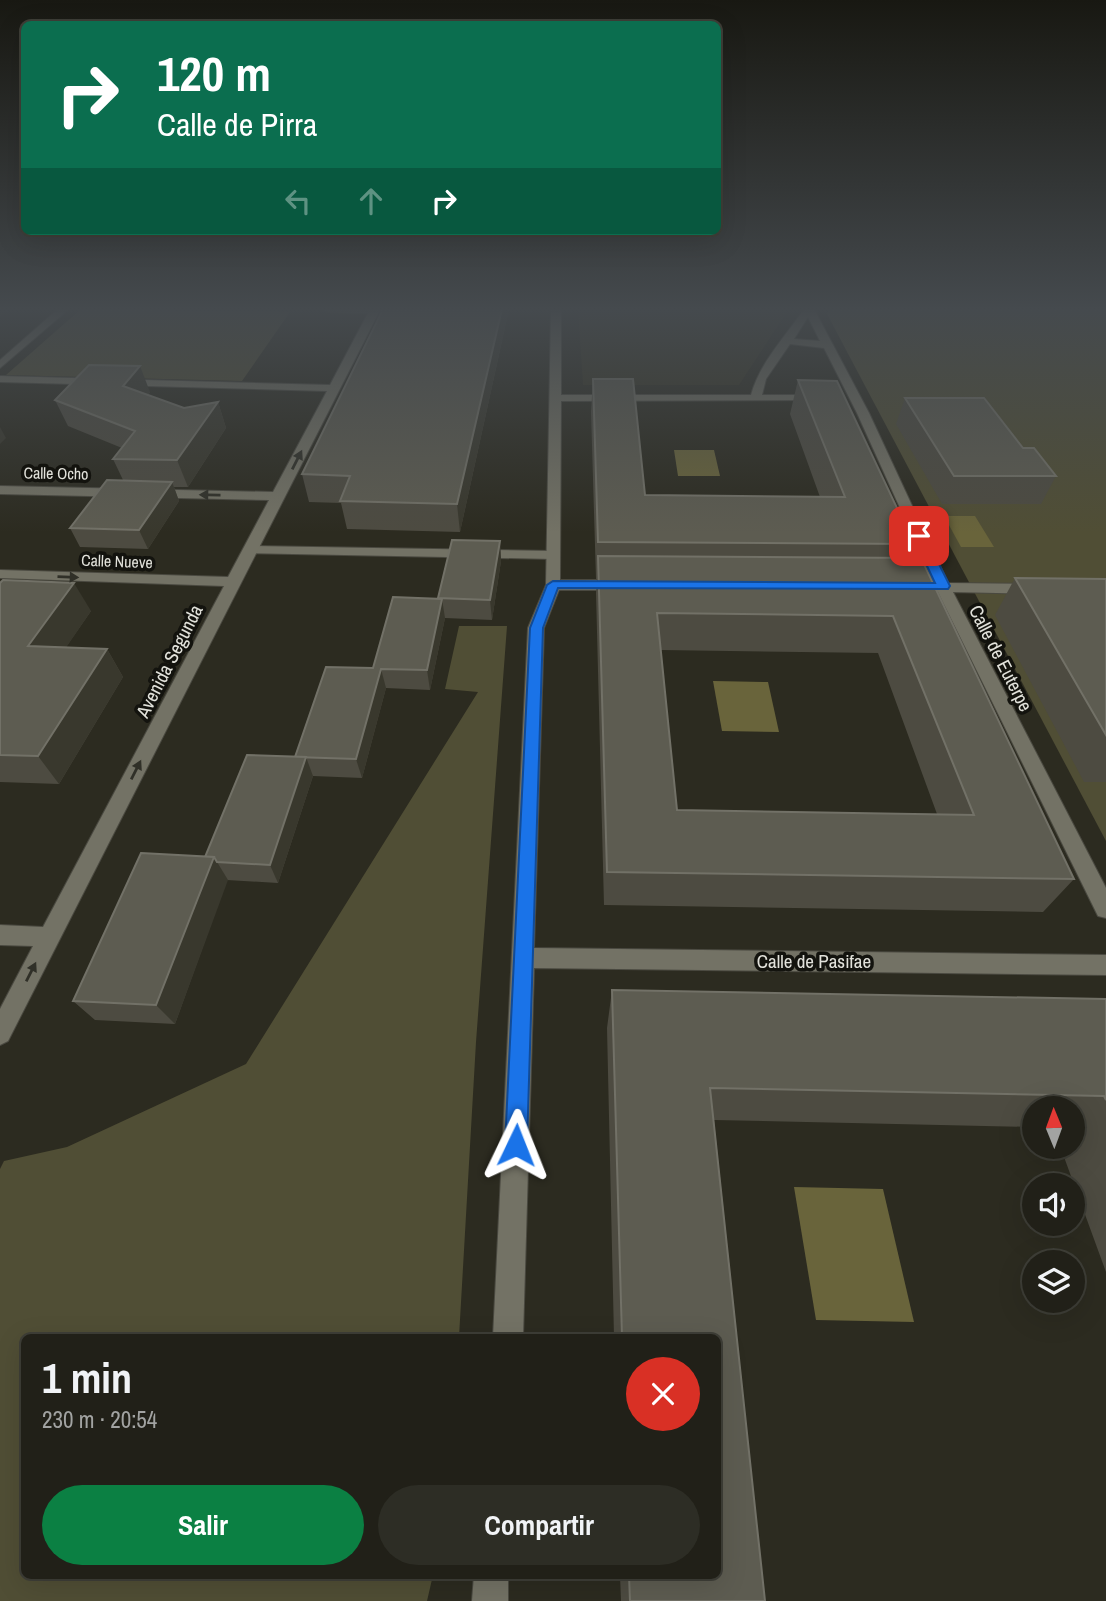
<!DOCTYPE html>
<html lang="es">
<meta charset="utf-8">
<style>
body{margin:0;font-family:"Archivo Narrow",sans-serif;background:#2d2d25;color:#f1f3f6;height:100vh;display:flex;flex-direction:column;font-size:26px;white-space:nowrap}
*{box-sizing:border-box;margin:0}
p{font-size:23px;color:#a2a3a2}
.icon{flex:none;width:38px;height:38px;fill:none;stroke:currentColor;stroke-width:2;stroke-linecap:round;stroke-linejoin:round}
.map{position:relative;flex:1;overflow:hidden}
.drawer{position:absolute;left:21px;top:1334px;width:700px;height:245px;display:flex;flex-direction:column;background:#212018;border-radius:10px;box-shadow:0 7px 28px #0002,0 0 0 2px #3e3e37}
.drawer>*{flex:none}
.top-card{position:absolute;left:21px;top:21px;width:700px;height:214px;border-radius:10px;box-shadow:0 7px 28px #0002,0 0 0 2px #3e3e37;background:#0b6e4f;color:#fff;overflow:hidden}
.needle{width:46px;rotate:359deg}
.tools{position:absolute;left:1022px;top:1096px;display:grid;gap:14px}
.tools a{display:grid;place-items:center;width:63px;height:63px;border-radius:50%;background:#212018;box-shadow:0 7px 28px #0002,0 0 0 2px #3e3e37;font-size:35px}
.pin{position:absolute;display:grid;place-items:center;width:60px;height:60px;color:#fff;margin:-30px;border-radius:14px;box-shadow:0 4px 10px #0006}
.me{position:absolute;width:77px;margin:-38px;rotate:2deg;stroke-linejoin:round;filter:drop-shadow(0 0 5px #0008)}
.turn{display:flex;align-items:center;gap:24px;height:147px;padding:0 21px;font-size:32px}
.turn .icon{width:91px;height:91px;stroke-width:2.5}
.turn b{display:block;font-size:49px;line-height:60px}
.lanes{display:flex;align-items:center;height:66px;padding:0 21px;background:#0003;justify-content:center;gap:35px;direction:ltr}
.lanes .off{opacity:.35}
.round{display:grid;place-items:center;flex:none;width:74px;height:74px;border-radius:37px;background:#2d2d25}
.overview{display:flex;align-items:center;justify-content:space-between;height:119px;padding:0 21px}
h1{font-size:42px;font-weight:700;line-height:52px}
.primary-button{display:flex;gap:14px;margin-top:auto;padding:14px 21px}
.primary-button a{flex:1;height:80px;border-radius:42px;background:#0b8043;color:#fff;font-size:28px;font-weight:700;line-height:80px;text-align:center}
.primary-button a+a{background:#2d2d25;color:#f1f3f6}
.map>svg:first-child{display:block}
.built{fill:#363423}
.green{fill:#504e35}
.water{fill:#69643b}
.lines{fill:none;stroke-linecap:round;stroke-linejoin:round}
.pedestrian-casing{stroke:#4a4940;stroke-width:2}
.minor-casing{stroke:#4a4940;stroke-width:2}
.pedestrian{fill:#737265;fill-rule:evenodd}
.minor{fill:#737265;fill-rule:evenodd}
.wall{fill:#4d4b41;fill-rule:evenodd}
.shaded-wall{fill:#39382d}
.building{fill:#5d5c51;stroke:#727167;stroke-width:2;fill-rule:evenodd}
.oneway{fill:#303028}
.route{fill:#1a73e8;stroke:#114b97;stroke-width:2}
.labels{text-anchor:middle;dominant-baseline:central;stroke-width:7;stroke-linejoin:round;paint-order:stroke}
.far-street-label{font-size:16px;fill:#e2e2db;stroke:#13130e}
.street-label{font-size:19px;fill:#e2e2db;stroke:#13130e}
</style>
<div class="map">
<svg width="1106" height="1601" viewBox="0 0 1106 1601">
<rect width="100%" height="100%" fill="#2c2b20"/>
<path class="built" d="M 578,309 L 789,309 L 739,385 L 583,385 Z"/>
<g class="green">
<path d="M 81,309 L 290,312 L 242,381 L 6,375 Z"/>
<path d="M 830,309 L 1106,309 L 1106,841 L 827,314 Z"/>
<path d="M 459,626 L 507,626 L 476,1042 L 459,1337 L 24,1337 L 24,1575 L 433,1575 L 427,1601 L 0,1601 L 0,1169 L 4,1161 L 67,1147 L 246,1064 L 478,692 L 445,689 Z"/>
</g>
<g class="water">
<path d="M 674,450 L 714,450 L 720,476 L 678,476 Z"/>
<path d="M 944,516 L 975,516 L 994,547 L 961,547 Z"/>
<path d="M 713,681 L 768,682 L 779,732 L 722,731 Z"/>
<path d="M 794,1187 L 883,1189 L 914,1322 L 816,1320 Z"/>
</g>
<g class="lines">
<g class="pedestrian-casing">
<path id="pedestrian" d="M 252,546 L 553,551 L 560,555 L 553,559 L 247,553 L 245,550 Z"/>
</g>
<g class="minor-casing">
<g id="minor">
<path d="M 58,309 L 69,309 L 0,368 L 0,360 Z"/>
<path d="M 321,309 L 380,310 L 8,1041 L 0,1045 L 0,1009 L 33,946 L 0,945 L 0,925 L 43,927 L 224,586 L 0,578 L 0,570 L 228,577 L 269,500 L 0,494 L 0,486 L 273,492 L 327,391 L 0,382 L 0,376 L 330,385 L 368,313 L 326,312 Z"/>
<path d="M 551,309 L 561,309 L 561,395 L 751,395 C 760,362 786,336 804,309 L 814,309 L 869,413 L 948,583 L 1035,584 L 1043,589 L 1035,594 L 953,592 L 1106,888 L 1106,918 L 1098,916 L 938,592 L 928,587 L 934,583 L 857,413 L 824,348 L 790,344 L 766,379 L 762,395 L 819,395 L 825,398 L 823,400 L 561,401 L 560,580 L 622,580 L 629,585 L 622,590 L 559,590 L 544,628 L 534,948 L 1106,955 L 1106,975 L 534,968 L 523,1337 L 493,1337 L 528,628 L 546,585 ZM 808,317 L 820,341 L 794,339 Z"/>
<path d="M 474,1575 L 508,1575 L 508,1601 L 472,1601 Z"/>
</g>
</g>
<use href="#pedestrian" class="pedestrian"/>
<use href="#minor" class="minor"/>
</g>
<g class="wall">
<path d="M 509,309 L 460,532 L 347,529 L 341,503 L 309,502 L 302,474 Z"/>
<path d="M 593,379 L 645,495 L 820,497 L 790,414 L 798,380 L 914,544 L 909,558 L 1074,879 L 1043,912 L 604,905 L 596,593 L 597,579 L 596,579 L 591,412 ZM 661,650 L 878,653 L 937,814 L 677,810 Z"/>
<path d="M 150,392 L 148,395 L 184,408 L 218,402 L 226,428 L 188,487 L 174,487 L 179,501 L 148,549 L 80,547 L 70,528 L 123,480 L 113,459 L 122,448 L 68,426 L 55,400 Z"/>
<path d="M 905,398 L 1056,476 L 1041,504 L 942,504 L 896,424 Z"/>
<path d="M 500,541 L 501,561 L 492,620 L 445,618 L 430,690 L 386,688 L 362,778 L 313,776 L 278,883 L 227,880 L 175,1024 L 95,1020 L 73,1001 L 205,857 L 373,668 L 438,598 Z"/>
<path d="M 1015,578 L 1106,579 L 1106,782 L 1084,782 L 995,615 Z"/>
<path d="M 0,583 L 91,611 L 66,647 L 107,649 L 123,677 L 59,784 L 0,782 Z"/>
<path d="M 612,990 L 1106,999 L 1106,1272 L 1060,1146 L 1073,1146 L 1073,1108 L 1034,1108 L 1034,1127 L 714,1120 L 765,1601 L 621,1601 L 620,1575 L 718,1575 L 718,1337 L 614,1337 L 607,1028 Z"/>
</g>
<g class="shaded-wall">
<path d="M 0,309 L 10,309 L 0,317 Z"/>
<path d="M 502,309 L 509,309 L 460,532 L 457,504 Z"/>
<path d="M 140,366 L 150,392 L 134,412 L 123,386 Z"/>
<path d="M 218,402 L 226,428 L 188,487 L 177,460 Z"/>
<path d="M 0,427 L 6,438 L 0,444 Z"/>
<path d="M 172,482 L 179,501 L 148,549 L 139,530 Z"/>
<path d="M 500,541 L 501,561 L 492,620 L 490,600 Z"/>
<path d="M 74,583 L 91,611 L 48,674 L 28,646 Z"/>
<path d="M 442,599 L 445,618 L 430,690 L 427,670 Z"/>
<path d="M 107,649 L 123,677 L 59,784 L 38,756 Z"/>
<path d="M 381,669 L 386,688 L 362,778 L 356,759 Z"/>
<path d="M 306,757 L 313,776 L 278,883 L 270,865 Z"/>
<path d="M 214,857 L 228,880 L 175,1024 L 156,1005 Z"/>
</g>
<g class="building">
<path d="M 383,309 L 502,309 L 457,504 L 340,501 L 350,476 L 302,474 Z"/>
<path d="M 89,365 L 140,366 L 123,386 L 184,408 L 218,402 L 177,460 L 113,459 L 135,431 L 55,400 Z"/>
<path d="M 593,379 L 633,379 L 645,495 L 845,497 L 798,380 L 837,381 L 914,544 L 598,542 Z"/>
<path d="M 905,398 L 984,398 L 1023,448 L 1034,448 L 1056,476 L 954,476 Z"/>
<path d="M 107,480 L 172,482 L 139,530 L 70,528 Z"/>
<path d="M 452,540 L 500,541 L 490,600 L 438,598 Z"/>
<path d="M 598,556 L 921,558 L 1074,879 L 607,872 ZM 657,613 L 893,616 L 974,815 L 677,810 Z"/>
<path d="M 1015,578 L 1106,579 L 1106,735 Z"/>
<path d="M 3,580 L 74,583 L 28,646 L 107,649 L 38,756 L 0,755 L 0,583 Z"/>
<path d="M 393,597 L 442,599 L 427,670 L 381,669 L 356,759 L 295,757 L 326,667 L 373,668 Z"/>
<path d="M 247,755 L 306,757 L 270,865 L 217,862 L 214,857 L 205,857 Z"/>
<path d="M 141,853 L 214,857 L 156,1005 L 73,1001 Z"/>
<path d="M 612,990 L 1106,999 L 1106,1100 L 1104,1096 L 710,1088 L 765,1601 L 630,1601 L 629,1575 L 718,1575 L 718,1337 L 622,1337 Z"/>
</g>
<defs><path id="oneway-solid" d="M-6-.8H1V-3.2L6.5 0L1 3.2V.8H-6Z" transform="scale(1.75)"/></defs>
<g class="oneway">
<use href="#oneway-solid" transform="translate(297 460) rotate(-63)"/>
<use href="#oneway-solid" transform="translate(210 495) rotate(-179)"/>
<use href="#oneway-solid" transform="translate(68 577) rotate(2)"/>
<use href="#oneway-solid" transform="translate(136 770) rotate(-63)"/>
<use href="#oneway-solid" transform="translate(31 972) rotate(-63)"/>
</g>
<linearGradient id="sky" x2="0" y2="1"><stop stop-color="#181812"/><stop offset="0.58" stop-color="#454a4e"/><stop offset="1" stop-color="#454a4e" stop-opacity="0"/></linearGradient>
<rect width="1106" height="533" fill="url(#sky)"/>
<path class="route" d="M 919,533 L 925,536 L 950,586 L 948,589 L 558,588 L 543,628 L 527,1145 L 524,1152 L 516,1156 L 508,1152 L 505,1145 L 530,628 L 547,585 L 553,581 L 935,583 L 913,536 Z"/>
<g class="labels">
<g class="far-street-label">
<text transform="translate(56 473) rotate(1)">Calle Ocho</text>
<text transform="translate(117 561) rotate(2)">Calle Nueve</text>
</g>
<g class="street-label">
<text transform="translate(1001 658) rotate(63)">Calle de Euterpe</text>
<text transform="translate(169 661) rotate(-63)">Avenida Segunda</text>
<text x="814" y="961">Calle de Pasifae</text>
</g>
</g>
</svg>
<div class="tools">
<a><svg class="needle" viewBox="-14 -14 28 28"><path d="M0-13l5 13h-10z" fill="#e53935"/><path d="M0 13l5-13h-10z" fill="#a2a3a2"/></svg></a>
<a><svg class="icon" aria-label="sound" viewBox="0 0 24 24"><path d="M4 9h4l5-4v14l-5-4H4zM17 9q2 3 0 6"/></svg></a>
<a><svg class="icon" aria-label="layers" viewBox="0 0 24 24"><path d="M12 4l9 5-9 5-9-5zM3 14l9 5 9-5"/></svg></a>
</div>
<div class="pin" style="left:919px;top:536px;background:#d93025"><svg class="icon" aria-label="arrive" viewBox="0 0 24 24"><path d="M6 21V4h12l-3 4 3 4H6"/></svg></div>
<svg class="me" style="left:516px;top:1145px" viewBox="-20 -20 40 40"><path d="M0-17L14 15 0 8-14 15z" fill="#1a73e8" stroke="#fff" stroke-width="4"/></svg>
<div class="top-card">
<div class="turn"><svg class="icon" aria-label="right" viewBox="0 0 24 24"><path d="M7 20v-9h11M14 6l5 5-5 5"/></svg><div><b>120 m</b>Calle de Pirra</div></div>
<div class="lanes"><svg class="icon off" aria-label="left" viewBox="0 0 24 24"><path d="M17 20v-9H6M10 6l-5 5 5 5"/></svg><svg class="icon off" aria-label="ahead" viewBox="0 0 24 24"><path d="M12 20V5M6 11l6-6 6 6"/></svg><svg class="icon" aria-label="right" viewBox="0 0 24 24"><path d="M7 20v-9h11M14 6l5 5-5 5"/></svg></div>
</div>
<section class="drawer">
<div class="overview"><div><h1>1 min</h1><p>230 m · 20:54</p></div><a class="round" style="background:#d93025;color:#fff"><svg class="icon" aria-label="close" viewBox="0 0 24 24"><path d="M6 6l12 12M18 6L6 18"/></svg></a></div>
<div class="primary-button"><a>Salir</a><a>Compartir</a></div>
</section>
</div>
